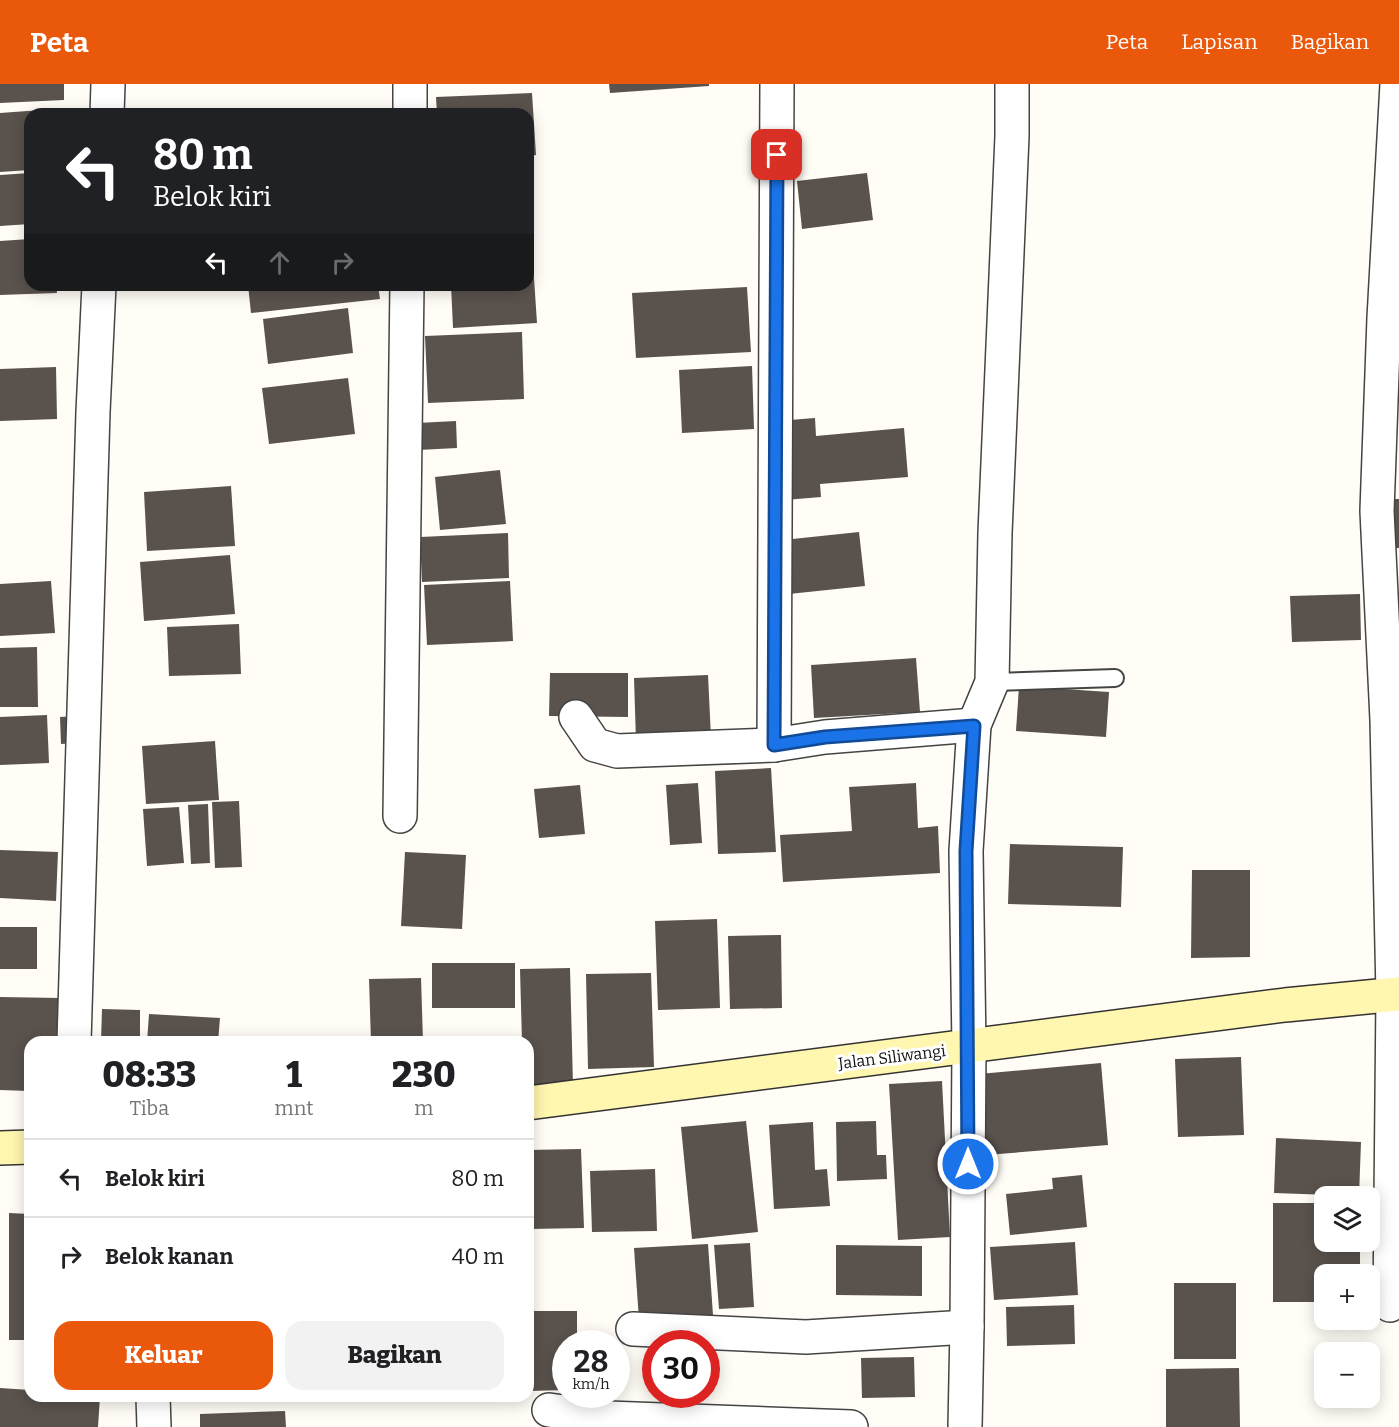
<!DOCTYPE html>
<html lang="id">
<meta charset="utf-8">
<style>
body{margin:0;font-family:Bitter,serif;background:#f2f2f2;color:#202124;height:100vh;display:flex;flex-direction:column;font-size:22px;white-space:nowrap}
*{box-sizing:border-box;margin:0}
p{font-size:20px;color:#757577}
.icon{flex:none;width:33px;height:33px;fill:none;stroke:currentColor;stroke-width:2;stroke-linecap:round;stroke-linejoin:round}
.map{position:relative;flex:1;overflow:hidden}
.sheet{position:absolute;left:24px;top:952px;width:510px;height:366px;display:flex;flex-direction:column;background:#fff;border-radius:18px;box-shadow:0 3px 15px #0003}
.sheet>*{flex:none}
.banner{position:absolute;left:24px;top:24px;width:510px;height:183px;border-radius:18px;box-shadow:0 3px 15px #0003;background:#202124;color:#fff;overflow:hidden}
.fabs{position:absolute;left:1314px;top:1102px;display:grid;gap:12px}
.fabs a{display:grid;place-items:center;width:66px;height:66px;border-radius:12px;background:#fff;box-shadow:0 3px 15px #0003;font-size:30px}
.speed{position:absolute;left:552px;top:1246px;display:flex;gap:12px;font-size:30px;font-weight:700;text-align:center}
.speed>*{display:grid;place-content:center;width:78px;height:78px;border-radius:50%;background:#fff;box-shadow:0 3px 15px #0003;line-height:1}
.speed small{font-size:15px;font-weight:400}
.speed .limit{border:9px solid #d22;background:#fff;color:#111}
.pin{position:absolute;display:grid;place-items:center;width:51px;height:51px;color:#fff;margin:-26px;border-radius:12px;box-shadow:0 3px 9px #0006}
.me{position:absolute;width:66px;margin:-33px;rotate:0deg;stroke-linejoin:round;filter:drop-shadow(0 0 4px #0008)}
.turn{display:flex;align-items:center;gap:21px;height:126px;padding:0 30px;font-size:27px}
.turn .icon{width:78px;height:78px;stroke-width:2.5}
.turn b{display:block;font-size:42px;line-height:51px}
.lanes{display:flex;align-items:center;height:57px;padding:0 30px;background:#0003;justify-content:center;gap:30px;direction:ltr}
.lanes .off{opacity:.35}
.eta{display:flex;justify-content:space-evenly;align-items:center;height:102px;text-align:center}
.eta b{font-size:36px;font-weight:800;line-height:42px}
.primary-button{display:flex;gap:12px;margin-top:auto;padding:12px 30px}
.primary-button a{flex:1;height:69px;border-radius:18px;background:#ea580c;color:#fff;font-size:24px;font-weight:800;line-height:69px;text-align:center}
.primary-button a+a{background:#f2f2f2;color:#202124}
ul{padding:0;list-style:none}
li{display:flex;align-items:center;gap:18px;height:78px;padding:0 30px;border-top:2px solid #e0e0e0}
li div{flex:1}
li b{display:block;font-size:22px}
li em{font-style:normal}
header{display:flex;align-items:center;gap:36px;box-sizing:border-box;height:84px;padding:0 30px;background:#ea580c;color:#fff}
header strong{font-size:28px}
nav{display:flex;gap:33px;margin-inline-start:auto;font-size:21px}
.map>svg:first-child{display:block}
.building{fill:#5a524d}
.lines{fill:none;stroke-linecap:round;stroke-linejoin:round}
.lane-casing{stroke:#444;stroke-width:20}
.street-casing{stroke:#444;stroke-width:36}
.secondary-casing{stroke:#333;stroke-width:36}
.lane{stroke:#fff;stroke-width:16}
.street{stroke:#fff;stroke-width:33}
.secondary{stroke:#fff6b0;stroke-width:33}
.route-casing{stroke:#114b97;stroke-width:15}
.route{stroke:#1a73e8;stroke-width:10}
.labels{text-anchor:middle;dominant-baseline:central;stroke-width:6;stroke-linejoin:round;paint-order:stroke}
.street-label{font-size:16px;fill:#111;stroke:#fff}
</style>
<header>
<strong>Peta</strong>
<nav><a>Peta</a><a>Lapisan</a><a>Bagikan</a></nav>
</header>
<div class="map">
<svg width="1399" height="1343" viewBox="0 0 1399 1343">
<rect width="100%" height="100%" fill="#fffdf5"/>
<g class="building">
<path d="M 0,0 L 64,0 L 64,16 L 0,19 Z"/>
<path d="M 609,0 L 709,0 L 709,2 L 610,9 Z"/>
<path d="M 532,9 L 536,71 L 528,72 L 528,30 L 437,30 L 436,13 Z"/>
<path d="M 55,25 L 55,30 L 30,30 L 30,86 L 0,88 L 0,29 Z"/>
<path d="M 30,89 L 30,140 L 0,142 L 0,91 Z"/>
<path d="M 867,89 L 873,136 L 802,145 L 797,97 Z"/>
<path d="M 30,155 L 30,201 L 56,201 L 57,209 L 0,211 L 0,157 Z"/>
<path d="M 528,179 L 533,179 L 537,239 L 453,244 L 451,201 L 528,201 Z"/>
<path d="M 248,201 L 378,201 L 380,215 L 251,229 Z"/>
<path d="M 747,203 L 751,268 L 636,274 L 632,209 Z"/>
<path d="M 348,224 L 353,269 L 268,280 L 263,235 Z"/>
<path d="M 522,248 L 524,315 L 428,319 L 425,252 Z"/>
<path d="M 752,282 L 754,345 L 682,349 L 679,286 Z"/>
<path d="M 56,283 L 57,335 L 0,337 L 0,285 Z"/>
<path d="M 348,294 L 355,350 L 269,360 L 262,304 Z"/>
<path d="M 815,334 L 816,352 L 904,344 L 908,393 L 820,400 L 821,413 L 785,416 L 777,337 Z"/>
<path d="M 456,337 L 457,364 L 418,366 L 417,339 Z"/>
<path d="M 500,386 L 506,440 L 440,446 L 435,393 Z"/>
<path d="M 231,402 L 235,462 L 147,467 L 144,408 Z"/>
<path d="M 1384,415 L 1399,415 L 1399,464 L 1385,465 Z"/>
<path d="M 859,448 L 865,502 L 789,510 L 783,456 Z"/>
<path d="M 508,449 L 509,494 L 422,498 L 420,453 Z"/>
<path d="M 230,471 L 235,530 L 144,537 L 140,478 Z"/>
<path d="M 51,497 L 55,549 L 0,552 L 0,500 Z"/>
<path d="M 510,497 L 513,557 L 427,561 L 424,501 Z"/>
<path d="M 1360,510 L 1361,556 L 1292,558 L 1290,512 Z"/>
<path d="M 239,540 L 241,590 L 169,592 L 167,543 Z"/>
<path d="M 37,563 L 38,623 L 0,623 L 0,564 Z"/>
<path d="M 916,574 L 920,628 L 814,634 L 811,581 Z"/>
<path d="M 550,589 L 628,589 L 628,633 L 549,632 Z"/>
<path d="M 708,591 L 711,654 L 636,657 L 634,594 Z"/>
<path d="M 1019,602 L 1109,608 L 1106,653 L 1016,647 Z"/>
<path d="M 47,631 L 49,679 L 0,681 L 0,633 Z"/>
<path d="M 76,632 L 77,659 L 61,660 L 60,633 Z"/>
<path d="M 215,657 L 219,716 L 146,720 L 142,662 Z"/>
<path d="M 771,684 L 776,768 L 718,770 L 715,687 Z"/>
<path d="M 698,699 L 702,759 L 670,761 L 666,701 Z"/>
<path d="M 916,699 L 918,744 L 938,742 L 940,789 L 783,798 L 780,751 L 852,747 L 849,703 Z"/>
<path d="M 580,701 L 585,750 L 539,754 L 534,705 Z"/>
<path d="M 239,717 L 242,783 L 215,784 L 212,718 Z"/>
<path d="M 208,720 L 210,779 L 191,780 L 188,721 Z"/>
<path d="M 179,723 L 184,779 L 147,782 L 143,725 Z"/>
<path d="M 1010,760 L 1123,763 L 1121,823 L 1008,820 Z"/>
<path d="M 0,766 L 58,768 L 56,817 L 0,814 Z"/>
<path d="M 405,768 L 466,771 L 462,845 L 401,842 Z"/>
<path d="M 1192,786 L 1250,786 L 1250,873 L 1191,874 Z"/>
<path d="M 717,835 L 720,924 L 658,926 L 655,837 Z"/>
<rect x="0" y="843" width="37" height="42"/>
<path d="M 781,851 L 782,924 L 730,925 L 728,852 Z"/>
<rect x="432" y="879" width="83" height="45"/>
<path d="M 570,884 L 573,1000 L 528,1001 L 528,958 L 522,958 L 520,885 Z"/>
<path d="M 651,889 L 654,983 L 588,985 L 586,890 Z"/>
<path d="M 421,894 L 423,958 L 371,958 L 369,895 Z"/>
<path d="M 0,913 L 60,914 L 59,958 L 30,958 L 30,1007 L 0,1006 Z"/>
<path d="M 102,925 L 140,926 L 140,958 L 101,958 Z"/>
<path d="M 149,930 L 220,934 L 218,958 L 147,958 Z"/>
<path d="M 1241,973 L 1244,1051 L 1178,1053 L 1175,975 Z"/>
<path d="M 1101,979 L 1108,1061 L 986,1071 L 979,990 Z"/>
<path d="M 942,997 L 950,1153 L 898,1156 L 889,1000 Z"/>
<path d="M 746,1037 L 758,1148 L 692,1155 L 681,1043 Z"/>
<path d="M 876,1037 L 877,1071 L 886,1071 L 887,1095 L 837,1097 L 836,1038 Z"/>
<path d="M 813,1038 L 815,1086 L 827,1085 L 830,1122 L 774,1125 L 769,1041 Z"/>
<path d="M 1276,1054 L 1361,1058 L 1359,1112 L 1274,1109 Z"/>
<path d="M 581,1065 L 584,1144 L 530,1145 L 528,1066 Z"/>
<path d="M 655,1085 L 657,1147 L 592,1148 L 590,1087 Z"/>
<path d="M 1082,1091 L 1087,1143 L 1010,1151 L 1006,1110 L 1053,1105 L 1052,1094 Z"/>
<path d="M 1273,1119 L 1324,1119 L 1324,1158 L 1360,1158 L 1360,1191 L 1324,1191 L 1324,1218 L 1273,1218 Z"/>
<path d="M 9,1129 L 30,1130 L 30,1256 L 9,1256 Z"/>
<path d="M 1075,1158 L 1078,1211 L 994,1216 L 990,1163 Z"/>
<path d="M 750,1159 L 754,1223 L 719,1225 L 714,1161 Z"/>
<path d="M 708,1160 L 713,1231 L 639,1236 L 634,1164 Z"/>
<path d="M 836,1161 L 922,1162 L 922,1212 L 836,1211 Z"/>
<rect x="1174" y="1199" width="62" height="76"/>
<path d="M 1074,1221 L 1075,1260 L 1007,1262 L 1006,1223 Z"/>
<path d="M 528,1227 L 577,1227 L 577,1260 L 566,1260 L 566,1306 L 529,1307 Z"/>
<path d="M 914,1273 L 915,1313 L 862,1314 L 861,1274 Z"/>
<path d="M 1239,1284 L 1240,1343 L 1166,1343 L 1166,1285 Z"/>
<path d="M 0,1304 L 30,1306 L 30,1312 L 100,1312 L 98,1343 L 0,1343 Z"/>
<path d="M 285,1327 L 286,1343 L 200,1343 L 200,1330 Z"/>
</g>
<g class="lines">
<g class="lane-casing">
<path id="lane" d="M 992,598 L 1115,594"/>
</g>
<g class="street-casing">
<g id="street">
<path d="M 107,30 L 108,0"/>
<path d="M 410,30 L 410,0"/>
<path d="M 576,633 L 595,661 L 617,667 L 774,661 L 825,653 L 974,641"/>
<path d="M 774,661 L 777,0"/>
<path d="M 400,732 L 407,201"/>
<path d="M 74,958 L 93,328 L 99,201"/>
<path d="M 1390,1221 L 1393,910 L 1387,636 L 1377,427 L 1384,234 L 1397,0"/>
<path d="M 633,1245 L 806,1253 L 967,1243"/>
<path d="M 153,1312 L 154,1343"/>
<path d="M 549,1326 L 608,1334 L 851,1343"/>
<path d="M 965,1343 L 967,1243 L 969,963 L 966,767 L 974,641 L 992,598 L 995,449 L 1012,52 L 1012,0"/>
</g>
</g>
<g class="secondary-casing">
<g id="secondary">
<path d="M 528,1019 L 1285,921 L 1399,910"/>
<path d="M 0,1064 L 30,1063"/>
</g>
</g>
<use href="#lane" class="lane"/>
<use href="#street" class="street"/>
<use href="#secondary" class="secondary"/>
</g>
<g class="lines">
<g class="route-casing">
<path id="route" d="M 777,71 L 774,661 L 825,653 L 974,642 L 966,767 L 968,1080"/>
</g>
<use href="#route" class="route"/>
</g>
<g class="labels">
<g class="street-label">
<text transform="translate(892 973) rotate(-7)">Jalan Siliwangi</text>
</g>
</g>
</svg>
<div class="fabs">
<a><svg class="icon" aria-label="layers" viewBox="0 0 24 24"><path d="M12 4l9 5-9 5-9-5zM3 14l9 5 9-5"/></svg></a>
<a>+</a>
<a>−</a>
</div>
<div class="speed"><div>28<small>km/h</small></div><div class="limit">30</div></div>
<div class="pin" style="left:777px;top:71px;background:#d93025"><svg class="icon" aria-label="arrive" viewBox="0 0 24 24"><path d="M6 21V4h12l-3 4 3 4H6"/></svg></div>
<svg class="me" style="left:968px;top:1080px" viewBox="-20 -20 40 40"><circle r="17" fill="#1a73e8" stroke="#fff" stroke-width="3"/><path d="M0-11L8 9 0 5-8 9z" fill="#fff"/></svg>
<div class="banner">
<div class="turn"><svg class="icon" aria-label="left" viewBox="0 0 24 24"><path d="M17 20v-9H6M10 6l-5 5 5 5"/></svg><div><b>80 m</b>Belok kiri</div></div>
<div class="lanes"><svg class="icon" aria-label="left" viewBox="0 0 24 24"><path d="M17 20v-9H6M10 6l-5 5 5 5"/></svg><svg class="icon off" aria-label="ahead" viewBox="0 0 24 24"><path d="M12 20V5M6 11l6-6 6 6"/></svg><svg class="icon off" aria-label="right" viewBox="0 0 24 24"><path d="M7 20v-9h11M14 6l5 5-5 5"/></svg></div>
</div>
<section class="sheet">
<div class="eta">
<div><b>08:33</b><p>Tiba</p></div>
<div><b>1</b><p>mnt</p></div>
<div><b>230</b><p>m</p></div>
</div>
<ul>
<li><svg class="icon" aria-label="left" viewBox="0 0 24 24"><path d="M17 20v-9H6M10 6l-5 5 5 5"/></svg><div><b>Belok kiri</b></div><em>80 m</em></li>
<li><svg class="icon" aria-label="right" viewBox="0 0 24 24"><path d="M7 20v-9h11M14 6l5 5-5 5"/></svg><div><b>Belok kanan</b></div><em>40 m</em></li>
</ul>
<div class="primary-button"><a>Keluar</a><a>Bagikan</a></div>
</section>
</div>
